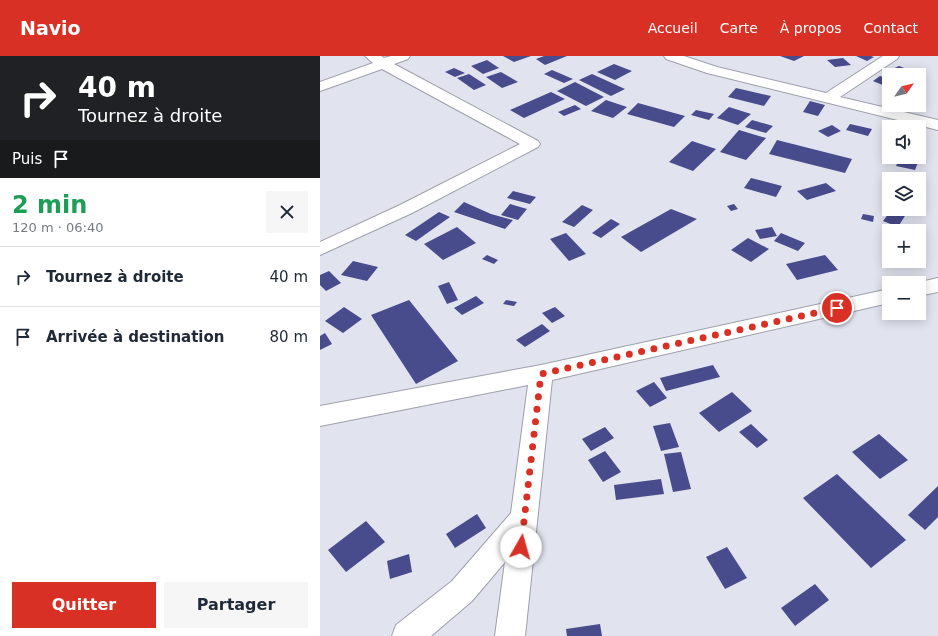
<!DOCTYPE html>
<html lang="fr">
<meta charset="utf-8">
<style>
body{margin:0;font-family:"DejaVu Sans",sans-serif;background:#f6f6f7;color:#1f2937;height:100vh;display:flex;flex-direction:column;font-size:15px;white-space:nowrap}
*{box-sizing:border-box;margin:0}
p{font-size:13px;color:#747a83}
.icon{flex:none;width:22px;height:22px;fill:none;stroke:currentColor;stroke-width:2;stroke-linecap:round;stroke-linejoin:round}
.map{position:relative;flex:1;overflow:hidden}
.drawer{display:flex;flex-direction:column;background:#fff;width:320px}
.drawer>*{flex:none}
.banner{background:#202124;color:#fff;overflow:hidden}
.needle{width:26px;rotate:56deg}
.buttons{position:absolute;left:562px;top:12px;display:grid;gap:8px}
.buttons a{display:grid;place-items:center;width:44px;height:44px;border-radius:0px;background:#fff;box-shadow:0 2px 10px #0003;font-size:20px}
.pin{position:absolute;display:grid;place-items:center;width:34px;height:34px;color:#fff;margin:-17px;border:2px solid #fff;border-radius:50%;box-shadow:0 1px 4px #0007}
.me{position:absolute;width:44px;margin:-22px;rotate:7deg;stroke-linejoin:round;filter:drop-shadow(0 0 3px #0008)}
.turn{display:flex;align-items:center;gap:14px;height:84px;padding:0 12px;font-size:18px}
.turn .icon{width:52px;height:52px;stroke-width:2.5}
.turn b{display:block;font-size:28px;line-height:34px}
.then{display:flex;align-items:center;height:38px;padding:0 12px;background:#0003;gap:8px;font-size:15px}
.round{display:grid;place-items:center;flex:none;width:42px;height:42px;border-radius:0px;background:#f6f6f7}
.head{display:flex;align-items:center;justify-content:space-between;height:68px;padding:0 12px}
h1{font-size:24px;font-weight:700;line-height:30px;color:#1e9e55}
.primary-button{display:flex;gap:8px;margin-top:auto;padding:8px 12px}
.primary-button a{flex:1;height:46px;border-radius:0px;background:#d93025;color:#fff;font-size:16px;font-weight:700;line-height:46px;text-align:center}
.primary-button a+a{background:#f6f6f7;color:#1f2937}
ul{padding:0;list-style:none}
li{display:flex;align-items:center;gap:12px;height:60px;padding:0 12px;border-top:1px solid #e0e1e3}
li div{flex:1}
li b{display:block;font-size:15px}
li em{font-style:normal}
header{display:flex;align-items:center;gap:24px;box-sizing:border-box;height:56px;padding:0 20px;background:#d93025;color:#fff}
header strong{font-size:19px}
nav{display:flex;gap:22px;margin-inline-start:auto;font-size:14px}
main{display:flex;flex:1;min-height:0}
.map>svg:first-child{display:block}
.building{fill:#484b8c}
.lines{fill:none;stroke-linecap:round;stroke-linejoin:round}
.street-casing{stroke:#9d9faa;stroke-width:2}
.street{fill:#fff;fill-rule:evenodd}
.route{stroke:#d93025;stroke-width:7;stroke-dasharray:0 12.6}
</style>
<header>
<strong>Navio</strong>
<nav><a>Accueil</a><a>Carte</a><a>À propos</a><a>Contact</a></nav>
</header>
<main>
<section class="drawer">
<div class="banner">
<div class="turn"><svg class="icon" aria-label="right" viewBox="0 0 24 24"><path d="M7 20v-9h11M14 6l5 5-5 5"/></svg><div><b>40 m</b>Tournez à droite</div></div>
<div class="then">Puis<svg class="icon" aria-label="arrive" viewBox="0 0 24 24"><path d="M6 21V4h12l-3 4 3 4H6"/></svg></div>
</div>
<div class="head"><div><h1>2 min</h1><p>120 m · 06:40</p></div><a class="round"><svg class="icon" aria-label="close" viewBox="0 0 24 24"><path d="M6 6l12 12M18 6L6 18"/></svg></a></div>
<ul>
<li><svg class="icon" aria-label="right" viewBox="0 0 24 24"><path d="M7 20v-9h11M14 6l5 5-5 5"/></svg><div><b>Tournez à droite</b></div><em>40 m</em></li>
<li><svg class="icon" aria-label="arrive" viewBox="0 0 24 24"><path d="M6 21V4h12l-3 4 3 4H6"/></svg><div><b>Arrivée à destination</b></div><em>80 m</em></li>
</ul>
<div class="primary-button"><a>Quitter</a><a>Partager</a></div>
</section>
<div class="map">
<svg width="618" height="580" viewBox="0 0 618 580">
<rect width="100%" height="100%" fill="#e1e3ef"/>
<g class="building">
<path d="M 183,0 L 211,0 L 194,6 Z"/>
<path d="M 224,0 L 247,0 L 225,9 L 216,3 Z"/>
<path d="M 460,0 L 484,0 L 474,5 Z"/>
<path d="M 536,0 L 551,0 L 554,1 L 547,5 Z"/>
<path d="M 523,2 L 531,9 L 515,11 L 507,4 Z"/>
<path d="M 167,4 L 179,12 L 163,18 L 151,10 Z"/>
<path d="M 294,8 L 312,15 L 295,24 L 277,16 Z"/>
<path d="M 579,10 L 602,19 L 599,21 L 599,19 L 577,19 L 568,15 Z"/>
<path d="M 134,12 L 145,17 L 135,21 L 125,16 Z"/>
<path d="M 232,14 L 253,23 L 244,27 L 224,18 Z"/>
<path d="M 181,16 L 198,26 L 182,32 L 166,21 Z"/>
<path d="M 149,18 L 166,29 L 154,34 L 137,22 Z"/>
<path d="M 272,18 L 305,33 L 291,40 L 259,24 Z"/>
<path d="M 560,20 L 569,23 L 569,26 L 565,30 L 553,25 Z"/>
<path d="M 255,26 L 284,41 L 266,50 L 237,35 Z"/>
<path d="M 416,32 L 451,40 L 444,50 L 408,41 Z"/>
<path d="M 231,36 L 245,43 L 204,62 L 190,54 Z"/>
<path d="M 286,44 L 307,51 L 293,62 L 271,55 Z"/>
<path d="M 490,45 L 505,49 L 498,60 L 483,56 Z"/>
<path d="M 318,47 L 365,60 L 354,71 L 307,58 Z"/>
<path d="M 255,49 L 261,53 L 244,60 L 238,56 Z"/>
<path d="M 409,51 L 431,58 L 418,69 L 397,62 Z"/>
<path d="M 376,54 L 394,58 L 389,64 L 371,59 Z"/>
<path d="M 432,64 L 453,70 L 446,77 L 425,71 Z"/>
<path d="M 530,68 L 552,73 L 548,80 L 526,74 Z"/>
<path d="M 512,69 L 521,75 L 508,81 L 498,75 Z"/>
<path d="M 419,74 L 446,82 L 426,104 L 400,96 Z"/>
<path d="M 457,84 L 532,103 L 525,117 L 449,98 Z"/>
<path d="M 372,85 L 396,93 L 373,115 L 349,106 Z"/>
<path d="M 580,101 L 600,101 L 595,114 L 576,110 Z"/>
<path d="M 431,122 L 462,130 L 456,141 L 424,132 Z"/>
<path d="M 506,127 L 516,135 L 487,144 L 477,135 Z"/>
<path d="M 193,135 L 216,141 L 210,148 L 187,142 Z"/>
<path d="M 144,146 L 171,158 L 193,164 L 185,173 L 134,156 Z"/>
<path d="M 190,148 L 207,153 L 198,164 L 181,159 Z"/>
<path d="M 414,148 L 418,153 L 411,155 L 407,150 Z"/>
<path d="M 262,149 L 273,154 L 254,171 L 242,166 Z"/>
<path d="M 351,153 L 377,163 L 321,196 L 301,181 Z"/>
<path d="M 572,153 L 583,153 L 588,155 L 578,171 L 563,165 Z"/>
<path d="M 119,156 L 130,161 L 96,185 L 85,179 Z"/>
<path d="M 543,158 L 554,160 L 553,166 L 541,163 Z"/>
<path d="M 291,163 L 300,168 L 281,182 L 272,177 Z"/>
<path d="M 137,171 L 156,187 L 123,204 L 104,188 Z"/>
<path d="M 452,171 L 457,180 L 440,183 L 435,174 Z"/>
<path d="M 246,177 L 266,198 L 249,205 L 230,183 Z"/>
<path d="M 461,177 L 485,187 L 478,195 L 454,185 Z"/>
<path d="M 428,182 L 449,193 L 431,206 L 411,194 Z"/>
<path d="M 167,199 L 178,204 L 174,208 L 162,203 Z"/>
<path d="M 505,199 L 518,214 L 477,224 L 466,208 Z"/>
<path d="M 33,205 L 58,211 L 47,225 L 21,219 Z"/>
<path d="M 9,215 L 21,227 L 6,235 L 0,229 L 0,219 Z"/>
<path d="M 129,226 L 138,244 L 127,248 L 118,230 Z"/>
<path d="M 156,240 L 164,247 L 142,259 L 134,252 Z"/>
<path d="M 89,244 L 138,305 L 96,328 L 51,259 Z"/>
<path d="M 186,244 L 197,246 L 194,250 L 183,248 Z"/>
<path d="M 24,251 L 42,263 L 23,277 L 5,265 Z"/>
<path d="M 235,251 L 245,260 L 232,267 L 222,257 Z"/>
<path d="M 222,268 L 230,275 L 205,291 L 196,284 Z"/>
<path d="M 5,277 L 12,288 L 0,294 L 0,280 Z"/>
<path d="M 393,309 L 400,321 L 346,335 L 340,322 Z"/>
<path d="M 334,326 L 347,342 L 330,351 L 316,335 Z"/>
<path d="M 412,336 L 432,355 L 399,376 L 379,357 Z"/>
<path d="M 350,367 L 359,391 L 341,395 L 333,370 Z"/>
<path d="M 431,368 L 448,384 L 437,392 L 419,376 Z"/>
<path d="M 285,371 L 294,382 L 271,395 L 262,383 Z"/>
<path d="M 559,378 L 588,404 L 560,423 L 532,396 Z"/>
<path d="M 285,395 L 301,416 L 283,426 L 268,404 Z"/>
<path d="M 361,396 L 371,433 L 353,436 L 344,398 Z"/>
<path d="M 517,418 L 586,484 L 551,512 L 483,442 Z"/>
<path d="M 341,423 L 344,438 L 296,444 L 294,429 Z"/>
<path d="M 618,430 L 618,461 L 605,474 L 588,459 Z"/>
<path d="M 157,458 L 166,472 L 135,492 L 126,478 Z"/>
<path d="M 46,465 L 65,486 L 26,516 L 8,494 Z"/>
<path d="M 407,491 L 427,522 L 405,533 L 386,501 Z"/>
<path d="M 89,498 L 92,516 L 70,523 L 67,505 Z"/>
<path d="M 495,528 L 509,544 L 475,570 L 461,552 Z"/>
<path d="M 280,568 L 282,580 L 247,580 L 246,573 Z"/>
</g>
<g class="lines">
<g class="street-casing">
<g id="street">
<path d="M 45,0 L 61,0 L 64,2 L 71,0 L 90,0 L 88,3 L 74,8 L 218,85 L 220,88 L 218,91 L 92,157 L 0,199 L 0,186 L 80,149 L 200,88 L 62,13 L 0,35 L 0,26 L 53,7 Z"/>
<path d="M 344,0 L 364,0 L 397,11 L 506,37 L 563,0 L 579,0 L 577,3 L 520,41 L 618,64 L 618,74 L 387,17 L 346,3 Z"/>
<path d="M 618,222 L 618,236 L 599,240 L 599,227 L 596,227 Z"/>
<path d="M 569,233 L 569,247 L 232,324 L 205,580 L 175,580 L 185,506 L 152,545 L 111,580 L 72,580 L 76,569 L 132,525 L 191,457 L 208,329 L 0,370 L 0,350 L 221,309 Z"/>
</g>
</g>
<use href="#street" class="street"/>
</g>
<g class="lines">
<path class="route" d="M 201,491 L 221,318 L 517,252"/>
</g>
</svg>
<div class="buttons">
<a><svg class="needle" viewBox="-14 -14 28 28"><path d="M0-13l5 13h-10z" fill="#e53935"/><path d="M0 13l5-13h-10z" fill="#747a83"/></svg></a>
<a><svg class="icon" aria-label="sound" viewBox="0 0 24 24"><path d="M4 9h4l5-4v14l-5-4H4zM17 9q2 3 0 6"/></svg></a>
<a><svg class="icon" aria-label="layers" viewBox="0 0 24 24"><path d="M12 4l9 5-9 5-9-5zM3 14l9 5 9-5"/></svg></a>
<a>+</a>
<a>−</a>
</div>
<div class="pin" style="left:517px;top:252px;background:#d93025"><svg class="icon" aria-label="arrive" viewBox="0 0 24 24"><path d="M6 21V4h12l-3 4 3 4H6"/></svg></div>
<svg class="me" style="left:201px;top:491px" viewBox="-20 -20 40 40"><circle r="19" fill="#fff"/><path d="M0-13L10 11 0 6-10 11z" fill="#d93025"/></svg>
</div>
</main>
